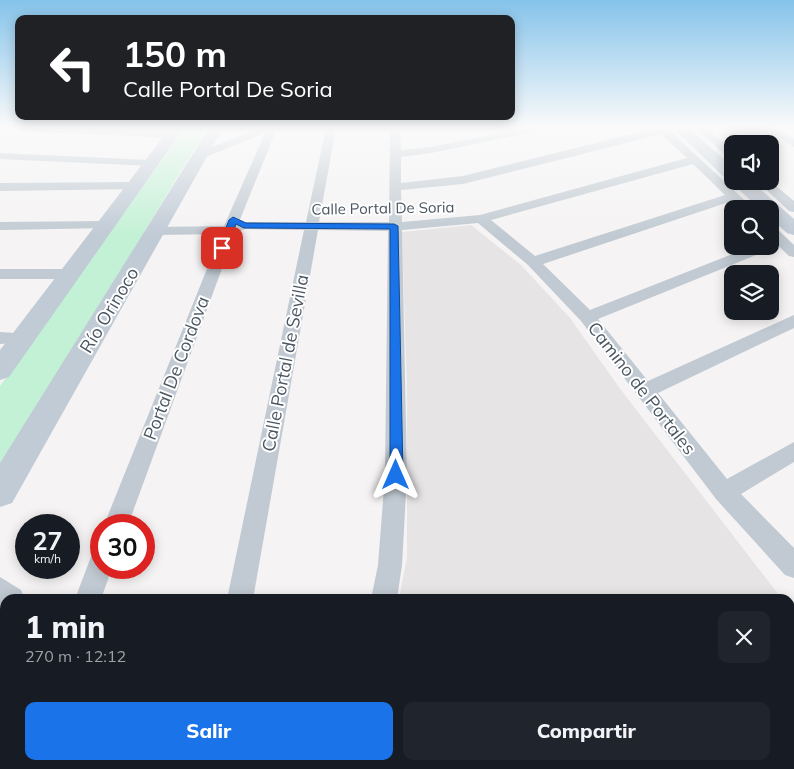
<!DOCTYPE html>
<html lang="es">
<meta charset="utf-8">
<style>
body{margin:0;font-family:Mulish,sans-serif;background:#20242c;color:#f1f3f6;height:100vh;display:flex;flex-direction:column;font-size:19px;white-space:nowrap}
*{box-sizing:border-box;margin:0}
p{font-size:16px;color:#9ea1a6}
.icon{flex:none;width:28px;height:28px;fill:none;stroke:currentColor;stroke-width:2;stroke-linecap:round;stroke-linejoin:round}
.map{position:relative;flex:1;overflow:hidden}
.details{position:absolute;left:0px;top:594px;width:795px;height:176px;display:flex;flex-direction:column;background:#171b24;border-radius:15px 15px 0 0;box-shadow:0 2px 12px #0003}
.details>*{flex:none}
.banner{position:absolute;left:15px;top:15px;width:500px;height:105px;border-radius:10px;box-shadow:0 2px 12px #0003;background:#202124;color:#fff;overflow:hidden}
.controls{position:absolute;left:724px;top:135px;display:grid;gap:10px}
.controls a{display:grid;place-items:center;width:55px;height:55px;border-radius:10px;background:#171b24;box-shadow:0 2px 12px #0003;font-size:25px}
.speed{position:absolute;left:15px;top:514px;display:flex;gap:10px;font-size:25px;font-weight:700;text-align:center}
.speed>*{display:grid;place-content:center;width:65px;height:65px;border-radius:50%;background:#171b24;box-shadow:0 2px 12px #0003;line-height:1}
.speed small{font-size:12px;font-weight:400}
.speed .limit{border:8px solid #d22;background:#fff;color:#111}
.pin{position:absolute;display:grid;place-items:center;width:42px;height:42px;color:#fff;margin:-21px;border-radius:10px;box-shadow:0 2px 8px #0006}
.me{position:absolute;width:55px;margin:-28px;rotate:0deg;stroke-linejoin:round;filter:drop-shadow(0 0 4px #0008)}
.turn{display:flex;align-items:center;gap:18px;height:105px;padding:0 25px;font-size:22px}
.turn .icon{width:65px;height:65px;stroke-width:2.5}
.turn b{display:block;font-size:35px;line-height:42px}
.round{display:grid;place-items:center;flex:none;width:52px;height:52px;border-radius:10px;background:#20242c}
.headline{display:flex;align-items:center;justify-content:space-between;height:85px;padding:0 25px}
h1{font-size:30px;font-weight:800;line-height:38px}
.cta{display:flex;gap:10px;margin-top:auto;padding:10px 25px}
.cta a{flex:1;height:58px;border-radius:10px;background:#1a73e8;color:#fff;font-size:20px;font-weight:800;line-height:58px;text-align:center}
.cta a+a{background:#20242c;color:#f1f3f6}
.map>svg:first-child{display:block}
.education{fill:#e6e4e5}
.green{fill:#c3f1d5}
.lines{fill:none;stroke-linecap:round;stroke-linejoin:round}
.street{fill:#c1cad2;fill-rule:evenodd}
.secondary{fill:#c1cbd6;fill-rule:evenodd}
.route{fill:#1a73e8;stroke:#114b97}
.labels{text-anchor:middle;dominant-baseline:central;stroke-width:4;stroke-linejoin:round;paint-order:stroke}
.far-street-label{font-size:15px;fill:#4a5661;stroke:#fff}
.street-label{font-size:18px;fill:#4a5661;stroke:#fff}
</style>
<div class="map">
<svg width="794" height="769" viewBox="0 0 794 769">
<rect width="100%" height="100%" fill="#f5f3f3"/>
<path class="education" d="M 471,225 L 521,265 L 570,318 L 621,390 L 782,599 L 399,599 L 407,557 L 407,389 L 402,232 Z"/>
<g class="green">
<path d="M 185,128 L 207,128 L 0,470 L 0,386 Z"/>
<path d="M 794,621 L 794,769 L 349,769 L 348,765 L 790,765 L 790,622 Z"/>
</g>
<g class="lines">
<g class="street">
<path d="M 17,128 L 80,128 L 171,132 L 176,135 L 171,138 L 22,131 Z"/>
<path d="M 259,128 L 277,128 L 239,222 L 306,222 L 326,128 L 336,128 L 319,222 L 389,222 L 390,128 L 400,128 L 401,150 L 431,147 L 524,128 L 542,128 L 537,131 L 431,153 L 401,157 L 401,183 L 463,176 L 656,128 L 667,128 L 754,209 L 740,209 L 732,201 L 543,264 L 590,310 L 753,246 L 770,246 L 771,243 L 773,246 L 771,249 L 598,319 L 648,381 L 794,315 L 794,328 L 658,393 L 727,479 L 794,442 L 794,462 L 741,494 L 794,548 L 794,578 L 785,575 L 716,499 L 581,321 L 528,265 L 478,223 L 402,230 L 407,475 L 402,565 L 397,599 L 371,599 L 378,565 L 385,475 L 388,231 L 318,230 L 253,599 L 227,599 L 304,230 L 245,229 L 235,233 L 128,525 L 104,525 L 221,234 L 156,235 L 149,231 L 156,227 L 224,226 L 265,133 L 203,158 L 199,159 L 193,156 L 195,154 ZM 661,134 L 687,158 L 480,215 L 402,222 L 401,190 L 463,184 ZM 693,164 L 725,195 L 535,256 L 491,220 Z"/>
<path d="M 695,128 L 706,128 L 732,150 L 732,158 L 728,157 Z"/>
<path d="M 765,128 L 776,128 L 794,139 L 794,147 Z"/>
<path d="M 0,153 L 151,160 L 157,163 L 151,166 L 0,159 Z"/>
<path d="M 757,181 L 770,181 L 794,201 L 794,212 L 789,211 Z"/>
<path d="M 134,182 L 138,183 L 140,186 L 138,189 L 0,191 L 0,183 Z"/>
<path d="M 105,221 L 112,225 L 110,228 L 0,230 L 0,222 Z"/>
<path d="M 770,226 L 775,227 L 794,245 L 794,257 L 789,256 L 770,238 Z"/>
<path d="M 0,269 L 70,269 L 75,271 L 78,274 L 75,277 L 70,279 L 0,279 Z"/>
<path d="M 0,332 L 30,334 L 33,338 L 30,342 L 0,344 Z"/>
<path d="M 101,551 L 101,568 L 112,568 L 101,599 L 75,599 L 92,554 Z"/>
<path d="M 0,577 L 21,590 L 25,599 L 5,599 L 5,609 L 0,606 Z"/>
<path d="M 0,679 L 5,682 L 5,714 L 0,712 Z"/>
<path d="M 9,765 L 41,765 L 40,769 L 8,769 Z"/>
<path d="M 64,765 L 99,765 L 101,769 L 66,769 Z"/>
<path d="M 199,765 L 234,765 L 236,769 L 201,769 Z"/>
<path d="M 304,765 L 336,765 L 334,769 L 302,769 Z"/>
</g>
<g class="secondary">
<path d="M 170,128 L 184,128 L 9,377 L 0,380 L 0,350 Z"/>
<path d="M 209,128 L 223,128 L 12,503 L 0,507 L 0,463 Z"/>
<path d="M 673,128 L 688,128 L 732,166 L 732,181 L 751,181 L 794,219 L 794,235 L 787,233 L 770,218 L 770,209 L 760,209 L 734,185 L 732,180 L 726,179 Z"/>
</g>
</g>
<linearGradient id="sky" x2="0" y2="1"><stop stop-color="#85c3ea"/><stop offset="0.54" stop-color="#fafafa"/><stop offset="1" stop-color="#fafafa" stop-opacity="0"/></linearGradient>
<rect width="794" height="235" fill="url(#sky)"/>
<path class="route" d="M 233,217 L 246,223 L 394,224 L 398,226 L 403,475 L 401,479 L 396,481 L 391,479 L 390,475 L 390,229 L 244,228 L 236,224 L 227,248 L 219,250 L 218,248 L 229,220 Z"/>
<g class="labels">
<g class="far-street-label">
<text transform="translate(383 208) rotate(-1)">Calle Portal De Soria</text>
</g>
<g class="street-label">
<text transform="translate(109 310) rotate(-59)">Río Orinoco</text>
<text transform="translate(285 363) rotate(-79)">Calle Portal de Sevilla</text>
<text transform="translate(176 368) rotate(-69)">Portal De Cordova</text>
<text transform="translate(642 388) rotate(52)">Camino de Portales</text>
</g>
</g>
</svg>
<div class="controls">
<a><svg class="icon" aria-label="sound" viewBox="0 0 24 24"><path d="M4 9h4l5-4v14l-5-4H4zM17 9q2 3 0 6"/></svg></a>
<a><svg class="icon" aria-label="search" viewBox="0 0 24 24"><circle cx="10" cy="10" r="6"/><path d="M15 15l6 6"/></svg></a>
<a><svg class="icon" aria-label="layers" viewBox="0 0 24 24"><path d="M12 4l9 5-9 5-9-5zM3 14l9 5 9-5"/></svg></a>
</div>
<div class="speed"><div>27<small>km/h</small></div><div class="limit">30</div></div>
<div class="pin" style="left:222px;top:248px;background:#d93025"><svg class="icon" aria-label="arrive" viewBox="0 0 24 24"><path d="M6 21V4h12l-3 4 3 4H6"/></svg></div>
<svg class="me" style="left:396px;top:475px" viewBox="-20 -20 40 40"><path d="M0-17L14 15 0 8-14 15z" fill="#1a73e8" stroke="#fff" stroke-width="4"/></svg>
<div class="banner">
<div class="turn"><svg class="icon" aria-label="left" viewBox="0 0 24 24"><path d="M17 20v-9H6M10 6l-5 5 5 5"/></svg><div><b>150 m</b>Calle Portal De Soria</div></div>
</div>
<section class="details">
<div class="headline"><div><h1>1 min</h1><p>270 m · 12:12</p></div><a class="round"><svg class="icon" aria-label="close" viewBox="0 0 24 24"><path d="M6 6l12 12M18 6L6 18"/></svg></a></div>
<div class="cta"><a>Salir</a><a>Compartir</a></div>
</section>
</div>
